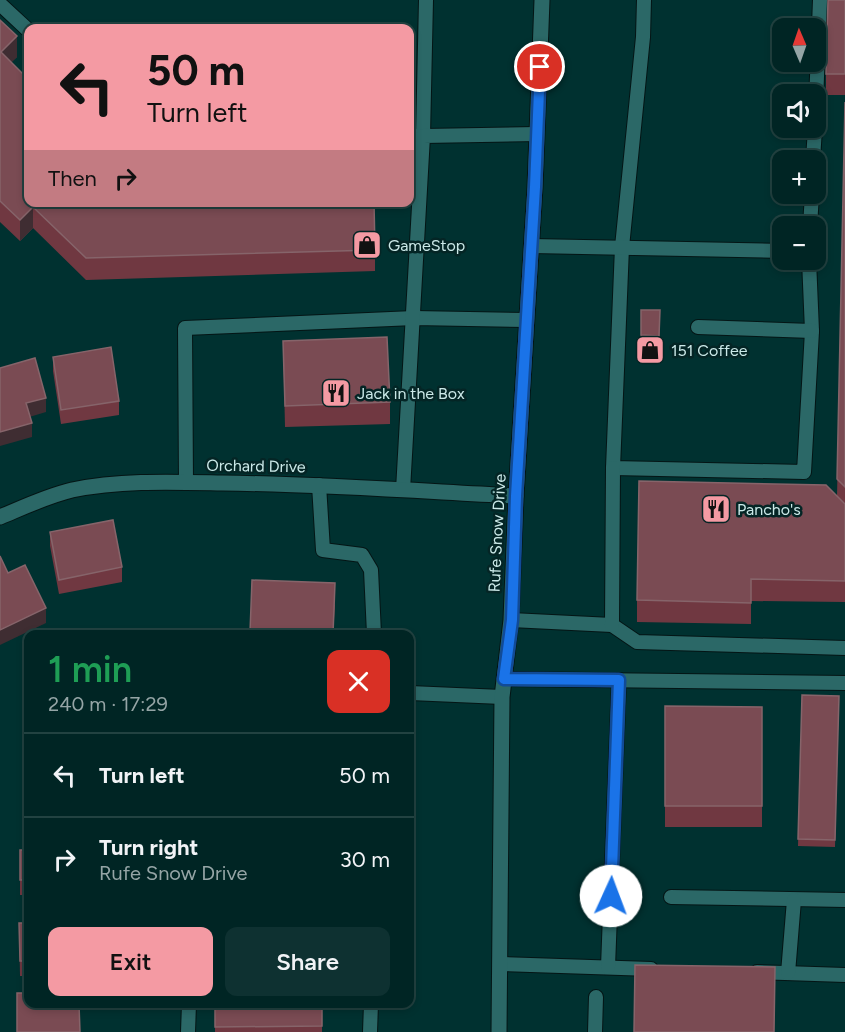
<!DOCTYPE html>
<meta charset="utf-8">
<style>
body{margin:0;font-family:Figtree,sans-serif;background:#0e3131;color:#f1f3f6;height:100vh;display:flex;flex-direction:column;font-size:22px;white-space:nowrap}
*{box-sizing:border-box;margin:0}
p{font-size:20px;color:#95a5a6}
.icon{flex:none;width:33px;height:33px;fill:none;stroke:currentColor;stroke-width:2;stroke-linecap:round;stroke-linejoin:round}
.map{position:relative;flex:1;overflow:hidden}
.panel{position:absolute;left:24px;top:630px;width:390px;height:378px;display:flex;flex-direction:column;background:#002524;border-radius:12px;box-shadow:0 3px 9px #0003,0 0 0 2px #224241}
.panel>*{flex:none}
.banner{position:absolute;left:24px;top:24px;width:390px;height:183px;border-radius:12px;box-shadow:0 3px 9px #0003,0 0 0 2px #224241;background:#f49aa3;color:#111;overflow:hidden}
.needle{width:39px;rotate:358deg}
.buttons{position:absolute;left:772px;top:18px;display:grid;gap:12px}
.buttons a{display:grid;place-items:center;width:54px;height:54px;border-radius:12px;background:#002524;box-shadow:0 3px 9px #0003,0 0 0 2px #224241;font-size:30px}
.pin{position:absolute;display:grid;place-items:center;width:51px;height:51px;color:#fff;margin:-26px;border:3px solid #fff;border-radius:50%;box-shadow:0 2px 6px #0007}
.me{position:absolute;width:66px;margin:-33px;rotate:2deg;stroke-linejoin:round;filter:drop-shadow(0 0 4px #0008)}
.turn{display:flex;align-items:center;gap:21px;height:126px;padding:0 24px;font-size:27px}
.turn .icon{width:78px;height:78px;stroke-width:2.5}
.turn b{display:block;font-size:42px;line-height:51px}
.then{display:flex;align-items:center;height:57px;padding:0 24px;background:#0003;gap:12px;font-size:22px}
.round{display:grid;place-items:center;flex:none;width:63px;height:63px;border-radius:12px;background:#0e3131}
.headline{display:flex;align-items:center;justify-content:space-between;height:102px;padding:0 24px}
h1{font-size:36px;font-weight:600;line-height:45px;color:#1e9e55}
.action{display:flex;gap:12px;margin-top:auto;padding:12px 24px}
.action a{flex:1;height:69px;border-radius:12px;background:#f49aa3;color:#111;font-size:24px;font-weight:600;line-height:69px;text-align:center}
.action a+a{background:#0e3131;color:#f1f3f6}
ul{padding:0;list-style:none}
li{display:flex;align-items:center;gap:18px;height:84px;padding:0 24px;border-top:2px solid #224241}
li div{flex:1}
li b{display:block;font-size:22px}
li em{font-style:normal}
.map>svg:first-child{display:block}
.lines{fill:none;stroke-linecap:round;stroke-linejoin:round}
.lane-casing{stroke:#041515;stroke-width:16}
.street-casing{stroke:#041515;stroke-width:17}
.secondary-casing{stroke:#041515;stroke-width:17}
.lane{stroke:#2b6867;stroke-width:14}
.street{stroke:#2b6867;stroke-width:15}
.secondary{stroke:#2b6867;stroke-width:15}
.wall{fill:#703841}
.shaded-wall{fill:#3f2d32}
.building{fill:#7a4b53;stroke:#86646a;stroke-width:1.5}
.route-casing{stroke:#114b97;stroke-width:15}
.route{stroke:#1a73e8;stroke-width:10}
.labels{text-anchor:middle;dominant-baseline:central;stroke-width:5;stroke-linejoin:round;paint-order:stroke}
.poi-label{font-size:16px;fill:#cbe9e8;stroke:#042525;text-anchor:start}
.street-label{font-size:16px;fill:#cbe9e8;stroke:#042525}
</style>
<div class="map">
<svg width="845" height="1032" viewBox="0 0 845 1032">
<rect width="100%" height="100%" fill="#003130"/>
<g class="lines">
<g class="lane-casing">
<g id="lane">
<path d="M 644,0 L 643,37 L 622,247 L 613,468 L 804,472 L 812,331 L 809,260"/>
<path d="M 0,4 L 28,30"/>
<path d="M 816,102 L 820,0"/>
<path d="M 410,136 L 423,136 L 426,0"/>
<path d="M 813,160 L 815,128"/>
<path d="M 810,226 L 812,194"/>
<path d="M 532,246 L 783,251"/>
<path d="M 698,327 L 812,331"/>
<path d="M 186,482 L 185,328 L 414,318 L 527,320"/>
<path d="M 319,485 L 323,550 L 362,555 L 371,570 L 374,634"/>
<path d="M 403,490 L 423,136 L 537,134"/>
<path d="M 511,620 L 612,625 L 637,642 L 845,648"/>
<path d="M 612,625 L 613,468"/>
<path d="M 504,679 L 845,683"/>
<path d="M 410,693 L 502,697"/>
<path d="M 671,897 L 845,900"/>
<path d="M 500,964 L 651,969"/>
<path d="M 608,967 L 619,680"/>
<path d="M 757,972 L 845,975"/>
<path d="M 788,973 L 794,900"/>
<path d="M 188,1032 L 189,1004"/>
<path d="M 370,1032 L 371,1004"/>
<path d="M 595,1032 L 596,997"/>
</g>
</g>
<g class="street-casing">
<path id="street" d="M 0,517 C 24,507 47,496 72,490 C 121,480 172,482 222,483 C 320,484 418,491 516,496"/>
</g>
<g class="secondary-casing">
<path id="secondary" d="M 499,1032 L 502,697 L 511,620 L 516,496 L 535,187 L 542,0"/>
</g>
<use href="#lane" class="lane"/>
<use href="#street" class="street"/>
<use href="#secondary" class="secondary"/>
</g>
<g class="wall">
<path d="M 845,0 L 845,95 L 826,95 L 826,74 Z"/>
<path d="M 0,20 L 17,57 L 11,62 L 28,202 L 375,250 L 375,271 L 86,280 L 33,228 L 20,241 L 0,222 Z"/>
<path d="M 845,102 L 845,602 L 751,601 L 751,624 L 637,622 L 637,600 L 837,497 Z"/>
<path d="M 641,310 L 660,310 L 659,363 L 641,362 Z"/>
<path d="M 283,341 L 390,402 L 390,424 L 285,427 Z"/>
<path d="M 53,357 L 119,401 L 119,415 L 61,424 L 53,371 Z"/>
<path d="M 50,532 L 122,567 L 122,582 L 59,594 L 50,546 Z"/>
<path d="M 252,580 L 335,605 L 333,634 L 250,634 Z"/>
<path d="M 802,695 L 839,696 L 835,847 L 798,846 Z"/>
<path d="M 665,706 L 762,707 L 762,827 L 665,827 Z"/>
<path d="M 24,782 L 28,782 L 28,828 L 25,828 Z"/>
<rect x="20" y="850" width="8" height="45"/>
<path d="M 19,923 L 28,923 L 28,976 L 20,976 Z"/>
<rect x="215" y="1004" width="107" height="28"/>
</g>
<g class="shaded-wall">
<path d="M 17,36 L 17,57 L 1,73 L 1,52 Z"/>
<path d="M 33,207 L 33,228 L 20,241 L 20,220 Z"/>
<path d="M 46,398 L 46,412 L 26,418 L 26,403 Z"/>
<path d="M 32,423 L 32,437 L 0,446 L 0,432 Z"/>
<path d="M 46,608 L 46,623 L 0,645 L 0,630 Z"/>
</g>
<g class="building">
<path d="M 828,0 L 845,0 L 845,74 L 826,74 Z"/>
<path d="M 0,20 L 17,36 L 1,52 L 28,79 L 28,202 L 374,202 L 375,250 L 86,258 L 33,207 L 20,220 L 0,201 Z"/>
<path d="M 845,102 L 845,487 L 837,479 Z"/>
<path d="M 641,310 L 660,310 L 659,336 L 641,335 Z"/>
<path d="M 387,337 L 390,402 L 285,406 L 283,341 Z"/>
<path d="M 111,347 L 119,401 L 61,410 L 53,357 Z"/>
<path d="M 35,358 L 46,398 L 26,403 L 32,423 L 0,432 L 0,368 Z"/>
<path d="M 639,481 L 826,485 L 845,504 L 845,581 L 751,579 L 751,603 L 637,600 Z"/>
<path d="M 113,520 L 122,567 L 59,580 L 50,532 Z"/>
<path d="M 0,556 L 8,573 L 25,565 L 46,608 L 0,630 Z"/>
<path d="M 252,580 L 335,583 L 333,634 L 250,632 Z"/>
<path d="M 802,695 L 839,696 L 835,840 L 798,839 Z"/>
<path d="M 665,706 L 762,707 L 762,806 L 665,806 Z"/>
<path d="M 24,782 L 28,782 L 28,813 L 25,814 Z"/>
<rect x="20" y="850" width="8" height="30"/>
<path d="M 19,923 L 28,923 L 28,961 L 20,961 Z"/>
<path d="M 635,965 L 775,967 L 774,1032 L 634,1032 Z"/>
<path d="M 17,993 L 28,993 L 28,1004 L 79,1004 L 80,1032 L 17,1032 Z"/>
<path d="M 215,1004 L 322,1004 L 322,1026 L 215,1027 Z"/>
</g>
<g class="lines">
<g class="route-casing">
<path id="route" d="M 540,67 L 535,187 L 516,496 L 512,620 L 504,679 L 619,680 L 611,896"/>
</g>
<use href="#route" class="route"/>
</g>
<defs>
<g id="shop-square" transform="scale(1.5)"><rect x="-9" y="-9" width="18" height="18" rx="4" fill="#f49aa3" stroke="#042525"/><path d="M-5-2.5h2.3a2.7 3.5 0 0 1 5.4 0H5L5.5 6h-11ZM-1.5-2.5h3a1.5 2.3 0 0 0-3 0Z" fill="#111"/></g>
<g id="restaurant-square" transform="scale(1.5)"><rect x="-9" y="-9" width="18" height="18" rx="4" fill="#f49aa3" stroke="#042525"/><path d="M-5-6h1v4h1v-4h1v4h1v-4h1v5L-1.5 .5V6h-2V.5L-5-1ZM5-6V6H3V1.5H1.5Q1.5-4 5-6Z" fill="#111"/></g>
</defs>
<g fill-rule="evenodd">
<use href="#shop-square" x="367" y="245"/>
<use href="#shop-square" x="650" y="350"/>
<use href="#restaurant-square" x="336" y="393"/>
<use href="#restaurant-square" x="716" y="509"/>
</g>
<g class="labels">
<g class="poi-label">
<text x="388" y="245">GameStop</text>
<text x="671" y="350">151 Coffee</text>
<text x="357" y="393">Jack in the Box</text>
<text x="737" y="509">Pancho's</text>
</g>
<g class="street-label">
<text transform="translate(256 466) rotate(1)">Orchard Drive</text>
<text transform="translate(497 533) rotate(-87)">Rufe Snow Drive</text>
</g>
</g>
</svg>
<div class="buttons">
<a><svg class="needle" viewBox="-14 -14 28 28"><path d="M0-13l5 13h-10z" fill="#e53935"/><path d="M0 13l5-13h-10z" fill="#95a5a6"/></svg></a>
<a><svg class="icon" aria-label="sound" viewBox="0 0 24 24"><path d="M4 9h4l5-4v14l-5-4H4zM17 9q2 3 0 6"/></svg></a>
<a>+</a>
<a>−</a>
</div>
<div class="pin" style="left:540px;top:67px;background:#d93025"><svg class="icon" aria-label="arrive" viewBox="0 0 24 24"><path d="M6 21V4h12l-3 4 3 4H6"/></svg></div>
<svg class="me" style="left:611px;top:896px" viewBox="-20 -20 40 40"><circle r="19" fill="#fff"/><path d="M0-13L10 11 0 6-10 11z" fill="#1a73e8"/></svg>
<div class="banner">
<div class="turn"><svg class="icon" aria-label="left" viewBox="0 0 24 24"><path d="M17 20v-9H6M10 6l-5 5 5 5"/></svg><div><b>50 m</b>Turn left</div></div>
<div class="then">Then<svg class="icon" aria-label="right" viewBox="0 0 24 24"><path d="M7 20v-9h11M14 6l5 5-5 5"/></svg></div>
</div>
<section class="panel">
<div class="headline"><div><h1>1 min</h1><p>240 m · 17:29</p></div><a class="round" style="background:#d93025;color:#fff"><svg class="icon" aria-label="close" viewBox="0 0 24 24"><path d="M6 6l12 12M18 6L6 18"/></svg></a></div>
<ul>
<li><svg class="icon" aria-label="left" viewBox="0 0 24 24"><path d="M17 20v-9H6M10 6l-5 5 5 5"/></svg><div><b>Turn left</b></div><em>50 m</em></li>
<li><svg class="icon" aria-label="right" viewBox="0 0 24 24"><path d="M7 20v-9h11M14 6l5 5-5 5"/></svg><div><b>Turn right</b><p>Rufe Snow Drive</p></div><em>30 m</em></li>
</ul>
<div class="action"><a>Exit</a><a>Share</a></div>
</section>
</div>
